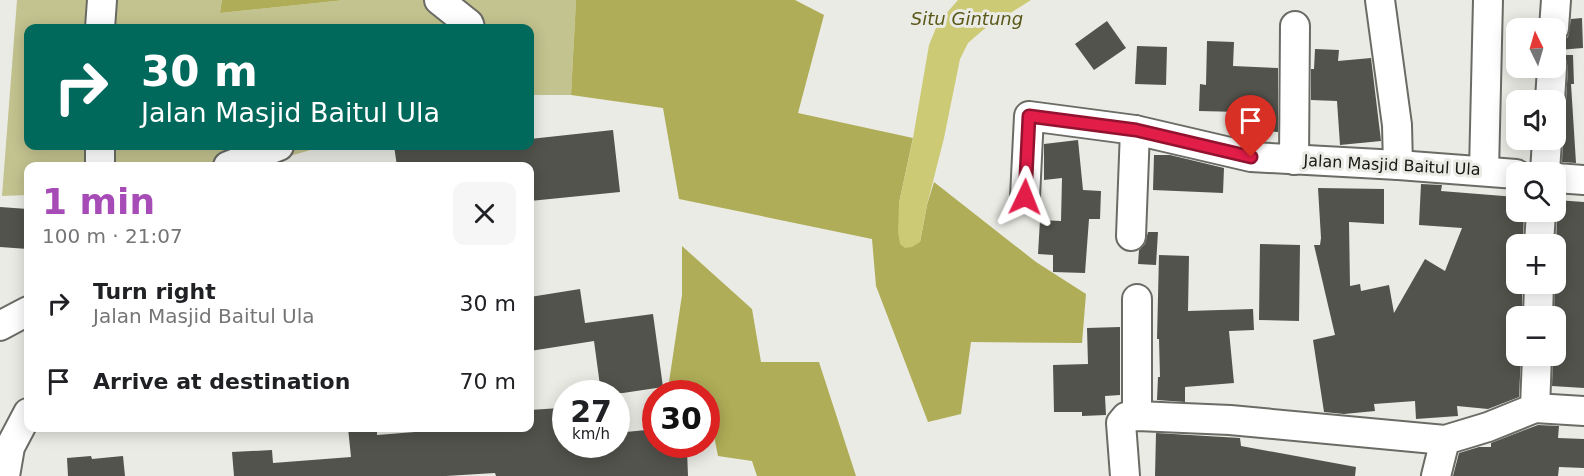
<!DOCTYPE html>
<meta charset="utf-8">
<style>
body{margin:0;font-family:"DejaVu Sans",sans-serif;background:#f6f6f6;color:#202124;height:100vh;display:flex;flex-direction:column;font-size:22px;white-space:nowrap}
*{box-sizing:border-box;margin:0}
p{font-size:20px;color:#757577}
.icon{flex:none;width:33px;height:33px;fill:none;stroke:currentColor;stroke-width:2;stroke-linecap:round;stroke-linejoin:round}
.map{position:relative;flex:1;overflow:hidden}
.side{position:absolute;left:24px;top:162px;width:510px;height:270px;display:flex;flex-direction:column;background:#fff;border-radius:12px;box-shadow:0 3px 15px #0003}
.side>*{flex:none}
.banner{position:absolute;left:24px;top:24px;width:510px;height:126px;border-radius:12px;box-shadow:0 3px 15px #0003;background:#00695c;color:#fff;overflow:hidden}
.needle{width:39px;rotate:355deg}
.controls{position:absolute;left:1506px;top:18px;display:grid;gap:12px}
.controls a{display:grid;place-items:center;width:60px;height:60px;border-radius:12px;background:#fff;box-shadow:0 3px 15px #0003;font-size:30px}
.speed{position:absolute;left:552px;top:380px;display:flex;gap:12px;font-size:30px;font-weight:700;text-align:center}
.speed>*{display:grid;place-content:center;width:78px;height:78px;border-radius:50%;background:#fff;box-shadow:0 3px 15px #0003;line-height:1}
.speed small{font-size:15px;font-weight:400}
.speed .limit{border:9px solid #d22;background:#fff;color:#111}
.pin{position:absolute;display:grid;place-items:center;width:51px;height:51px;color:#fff;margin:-62px -26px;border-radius:50% 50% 50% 0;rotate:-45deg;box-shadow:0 0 6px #0007}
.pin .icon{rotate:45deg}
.me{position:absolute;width:66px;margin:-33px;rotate:2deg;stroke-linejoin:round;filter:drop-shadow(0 0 4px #0008)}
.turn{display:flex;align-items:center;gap:21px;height:126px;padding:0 18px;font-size:27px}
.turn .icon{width:78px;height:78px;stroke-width:2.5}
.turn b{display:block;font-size:42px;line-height:51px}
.round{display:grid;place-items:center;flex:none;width:63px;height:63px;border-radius:12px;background:#f6f6f6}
.overview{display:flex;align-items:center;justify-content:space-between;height:102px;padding:0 18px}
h1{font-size:36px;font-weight:600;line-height:45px;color:#a74cb7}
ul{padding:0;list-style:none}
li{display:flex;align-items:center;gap:18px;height:78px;padding:0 18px}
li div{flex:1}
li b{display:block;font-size:22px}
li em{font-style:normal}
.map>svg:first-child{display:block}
.green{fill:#c3c38f}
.forest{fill:#afad57}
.water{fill:#ccca74}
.building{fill:#53534d}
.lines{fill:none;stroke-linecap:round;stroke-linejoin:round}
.minor-casing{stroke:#6b6b66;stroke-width:32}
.minor{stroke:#fff;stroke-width:28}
.route-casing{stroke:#92132f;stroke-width:15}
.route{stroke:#e11d48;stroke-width:10}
.labels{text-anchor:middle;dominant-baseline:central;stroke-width:6;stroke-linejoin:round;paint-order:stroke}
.street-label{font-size:16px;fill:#171715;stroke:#ebebe5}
.water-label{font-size:18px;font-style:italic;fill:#5a5818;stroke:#ebebe5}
</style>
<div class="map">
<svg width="1584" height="476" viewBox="0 0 1584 476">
<rect width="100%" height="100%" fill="#ebebe5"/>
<path class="green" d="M 17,0 L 222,0 L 220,13 L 345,0 L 576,0 L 571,95 L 530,95 L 530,28 L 28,28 L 28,146 L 324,146 L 256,166 L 28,166 L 28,195 L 2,196 Z"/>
<g class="forest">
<path d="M 222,0 L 345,0 L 220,13 Z"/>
<path d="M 576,0 L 795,0 L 824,15 L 798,113 L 913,138 L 899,203 L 920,242 L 927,205 L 934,182 L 1036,262 L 1086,294 L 1082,343 L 971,342 L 961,414 L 928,422 L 876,286 L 872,239 L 679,199 L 663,108 L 571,95 Z"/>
<path d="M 682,246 L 752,309 L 761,362 L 819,362 L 856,476 L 757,476 L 752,461 L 718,456 L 710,416 L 707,412 L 706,393 L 683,393 L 669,382 L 682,295 Z"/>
</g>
<path class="water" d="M 958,0 L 1031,0 L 983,30 L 968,43 L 960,59 L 944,138 L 927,205 L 920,242 L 912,247 L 905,248 L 900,244 L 898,232 L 899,203 L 913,138 L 929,45 L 938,23 Z"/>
<g class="building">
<path d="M 1582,18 L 1583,48 L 1558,50 L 1558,44 L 1568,37 L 1571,19 Z"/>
<path d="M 1107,21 L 1126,48 L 1094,70 L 1075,44 Z"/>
<path d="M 1207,41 L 1234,42 L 1233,66 L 1278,68 L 1278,132 L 1239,130 L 1240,112 L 1199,111 L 1200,84 L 1206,85 Z"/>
<path d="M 1137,46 L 1167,47 L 1166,85 L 1135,84 Z"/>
<path d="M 1315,49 L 1339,50 L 1338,61 L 1371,58 L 1381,141 L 1340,145 L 1337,101 L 1311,100 L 1311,69 L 1314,69 Z"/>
<path d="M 1562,55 L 1573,55 L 1574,84 L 1571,84 L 1576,163 L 1562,162 L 1563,140 L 1561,132 L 1556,126 L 1556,115 L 1563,110 L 1566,101 L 1568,68 L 1566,60 Z"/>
<path d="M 613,130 L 620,192 L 530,201 L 530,166 L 397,166 L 394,146 L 530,146 L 530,139 Z"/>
<path d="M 1078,140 L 1083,190 L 1101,191 L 1100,219 L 1089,219 L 1085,273 L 1053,272 L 1053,255 L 1038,254 L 1040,220 L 1061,221 L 1062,178 L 1044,180 L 1044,144 Z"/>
<path d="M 1154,155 L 1170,155 L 1224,168 L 1223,193 L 1153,190 Z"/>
<path d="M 1421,184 L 1442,185 L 1441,191 L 1516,197 L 1516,212 L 1524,212 L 1523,240 L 1518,240 L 1516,244 L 1511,283 L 1522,284 L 1522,316 L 1516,316 L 1516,356 L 1521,356 L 1519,397 L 1488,409 L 1457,406 L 1458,416 L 1416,419 L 1415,401 L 1374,404 L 1375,411 L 1344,414 L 1324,412 L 1313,340 L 1335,335 L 1314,245 L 1320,245 L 1321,238 L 1318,188 L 1384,189 L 1384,224 L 1349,222 L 1350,286 L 1360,284 L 1361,291 L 1389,285 L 1394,313 L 1425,259 L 1445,271 L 1462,228 L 1419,225 Z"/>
<path d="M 1556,200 L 1584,202 L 1584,388 L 1552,386 L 1553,356 L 1556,356 L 1554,316 L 1557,213 Z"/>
<path d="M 0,207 L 28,209 L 28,249 L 0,247 Z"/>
<path d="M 1148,232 L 1158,232 L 1156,265 L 1138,264 L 1139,250 L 1145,244 Z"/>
<path d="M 1260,244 L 1300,245 L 1299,321 L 1259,320 Z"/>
<path d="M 1159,255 L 1189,256 L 1188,311 L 1253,309 L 1254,330 L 1229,331 L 1234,383 L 1185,387 L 1185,402 L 1157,400 L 1158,377 L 1160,377 L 1159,339 L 1157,339 Z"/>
<path d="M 580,289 L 585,323 L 653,314 L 663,387 L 623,393 L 601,393 L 594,341 L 530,351 L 530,297 Z"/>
<path d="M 1120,327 L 1120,395 L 1105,396 L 1106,415 L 1082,416 L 1082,412 L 1054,412 L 1053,365 L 1088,364 L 1087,328 Z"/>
<path d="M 560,408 L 562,434 L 564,433 L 565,444 L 616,444 L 616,433 L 656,429 L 656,444 L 662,444 L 663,451 L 687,450 L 688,476 L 496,476 L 495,473 L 446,476 L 234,476 L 232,452 L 272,450 L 273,463 L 351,457 L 348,428 L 377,428 L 377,435 L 415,432 L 414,428 L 530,428 L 530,410 Z"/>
<path d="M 1538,425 L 1559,426 L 1558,438 L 1584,439 L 1584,468 L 1559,467 L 1558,476 L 1453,476 L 1459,453 L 1479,447 L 1491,447 L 1491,443 Z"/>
<path d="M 1156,433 L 1240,438 L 1241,446 L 1356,467 L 1355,476 L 1155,476 Z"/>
<path d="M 91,456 L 92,459 L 123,456 L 125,476 L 68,476 L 67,458 Z"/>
</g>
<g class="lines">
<g class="minor-casing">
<g id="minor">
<path d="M 439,0 L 469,24 L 470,28"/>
<path d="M 1380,0 L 1397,125 L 1398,165"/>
<path d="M 100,28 L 102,0"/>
<path d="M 1554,28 L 1556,0"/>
<path d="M 1550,100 L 1552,68"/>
<path d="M 100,146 L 100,166"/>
<path d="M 1294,160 L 1295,26"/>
<path d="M 228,166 L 279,146"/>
<path d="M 1484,171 L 1488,0"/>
<path d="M 1545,172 L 1547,140"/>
<path d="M 1556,178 L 1584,180"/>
<path d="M 1025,197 L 1029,116 L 1135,130 L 1251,157 L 1398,165 L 1516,174"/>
<path d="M 1131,236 L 1135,130"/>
<path d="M 1539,244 L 1541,212"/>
<path d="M 1137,299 L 1137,416"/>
<path d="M 1538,316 L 1539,284"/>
<path d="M 0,326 L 28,311"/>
<path d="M 1535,408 L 1584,411"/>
<path d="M 5,476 L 10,447 L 28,413"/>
<path d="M 1125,476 L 1121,423 L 1126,417 L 1137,416 L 1230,420 L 1445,440 L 1488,427 L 1535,408 L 1537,356"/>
<path d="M 1436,476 L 1445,440"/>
</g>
</g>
<use href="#minor" class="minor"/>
</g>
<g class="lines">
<g class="route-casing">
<path id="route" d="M 1025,197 L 1029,116 L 1136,130 L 1251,157"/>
</g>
<use href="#route" class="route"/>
</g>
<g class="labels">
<g class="street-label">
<text transform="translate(1392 165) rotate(3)">Jalan Masjid Baitul Ula</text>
</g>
<g class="water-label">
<text x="967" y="18">Situ Gintung</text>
</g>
</g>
</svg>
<div class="controls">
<a><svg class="needle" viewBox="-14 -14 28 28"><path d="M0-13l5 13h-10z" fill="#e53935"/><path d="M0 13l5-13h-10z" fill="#757577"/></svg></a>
<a><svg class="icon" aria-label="sound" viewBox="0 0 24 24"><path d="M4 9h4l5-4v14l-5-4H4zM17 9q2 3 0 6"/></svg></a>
<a><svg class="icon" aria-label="search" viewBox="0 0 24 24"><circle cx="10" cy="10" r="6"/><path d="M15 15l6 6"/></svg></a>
<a>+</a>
<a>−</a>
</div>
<div class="speed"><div>27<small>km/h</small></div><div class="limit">30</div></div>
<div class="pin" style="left:1251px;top:157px;background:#d93025"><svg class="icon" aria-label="arrive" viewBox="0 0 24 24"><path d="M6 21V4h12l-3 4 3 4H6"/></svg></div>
<svg class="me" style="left:1025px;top:197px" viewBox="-20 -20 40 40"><path d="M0-17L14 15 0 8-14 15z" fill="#e11d48" stroke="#fff" stroke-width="4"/></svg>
<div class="banner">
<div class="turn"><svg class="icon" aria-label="right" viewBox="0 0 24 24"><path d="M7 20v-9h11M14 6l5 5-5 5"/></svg><div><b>30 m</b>Jalan Masjid Baitul Ula</div></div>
</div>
<section class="side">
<div class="overview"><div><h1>1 min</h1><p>100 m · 21:07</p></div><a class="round"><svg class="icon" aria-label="close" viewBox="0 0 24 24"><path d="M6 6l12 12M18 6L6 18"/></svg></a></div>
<ul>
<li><svg class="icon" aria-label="right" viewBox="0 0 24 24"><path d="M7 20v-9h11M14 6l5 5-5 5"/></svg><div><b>Turn right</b><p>Jalan Masjid Baitul Ula</p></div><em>30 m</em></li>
<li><svg class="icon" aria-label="arrive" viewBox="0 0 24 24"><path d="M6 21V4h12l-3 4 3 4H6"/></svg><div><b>Arrive at destination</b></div><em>70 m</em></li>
</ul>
</section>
</div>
